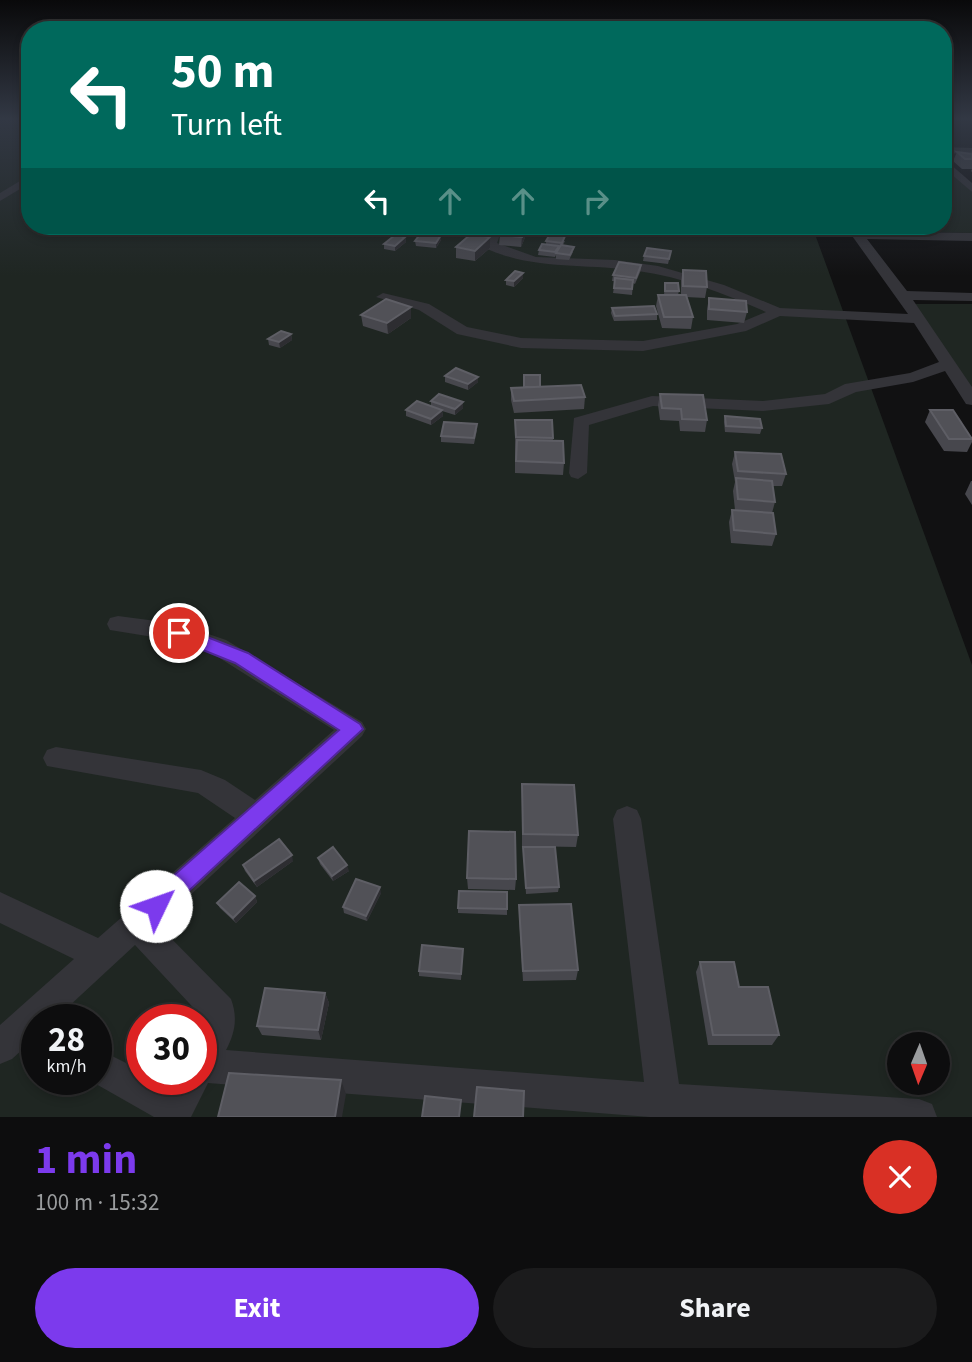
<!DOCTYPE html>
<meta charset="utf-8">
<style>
body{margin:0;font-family:"Source Sans 3",sans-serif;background:#1b1b1c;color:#f1f3f6;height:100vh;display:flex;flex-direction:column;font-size:26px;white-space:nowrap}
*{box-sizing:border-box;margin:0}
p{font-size:23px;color:#9a9c9e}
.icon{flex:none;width:38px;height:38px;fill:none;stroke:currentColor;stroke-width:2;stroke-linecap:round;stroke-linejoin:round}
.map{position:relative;height:1117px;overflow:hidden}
.details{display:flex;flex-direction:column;background:#0d0d0e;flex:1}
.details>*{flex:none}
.guide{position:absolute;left:21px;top:21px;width:931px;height:214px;border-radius:28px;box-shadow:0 4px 10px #0003,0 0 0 2px #2d2d2e;background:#00695c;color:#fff;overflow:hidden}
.needle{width:46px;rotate:182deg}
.fabs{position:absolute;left:887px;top:1032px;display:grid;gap:14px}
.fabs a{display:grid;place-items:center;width:63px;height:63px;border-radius:50%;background:#0d0d0e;box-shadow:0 4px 10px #0003,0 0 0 2px #2d2d2e;font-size:35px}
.speed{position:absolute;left:21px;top:1004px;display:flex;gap:14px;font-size:35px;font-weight:700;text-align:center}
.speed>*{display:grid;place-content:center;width:91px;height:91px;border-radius:50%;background:#0d0d0e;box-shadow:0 4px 10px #0003,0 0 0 2px #2d2d2e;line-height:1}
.speed small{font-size:18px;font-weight:400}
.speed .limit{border:10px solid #d22;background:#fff;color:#111}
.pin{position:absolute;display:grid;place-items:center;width:60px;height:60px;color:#fff;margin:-30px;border:4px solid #fff;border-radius:50%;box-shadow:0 2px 7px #0007}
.me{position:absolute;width:77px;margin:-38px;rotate:48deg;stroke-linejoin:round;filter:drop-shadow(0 0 5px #0008)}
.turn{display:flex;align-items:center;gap:24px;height:147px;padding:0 35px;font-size:32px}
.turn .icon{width:91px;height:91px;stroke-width:2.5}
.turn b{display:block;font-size:49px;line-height:60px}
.lanes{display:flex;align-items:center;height:66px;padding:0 35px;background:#0003;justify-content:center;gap:35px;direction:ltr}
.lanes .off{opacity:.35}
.round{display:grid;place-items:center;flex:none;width:74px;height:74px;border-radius:37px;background:#1b1b1c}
.overview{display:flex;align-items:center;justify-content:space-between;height:119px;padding:0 35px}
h1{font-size:42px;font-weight:700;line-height:52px;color:#7c3aed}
.primary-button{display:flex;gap:14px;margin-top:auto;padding:14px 35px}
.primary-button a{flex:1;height:80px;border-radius:42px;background:#7c3aed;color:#fff;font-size:28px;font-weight:700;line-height:80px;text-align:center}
.primary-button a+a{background:#1b1b1c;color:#f1f3f6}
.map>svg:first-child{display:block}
.green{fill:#1f2622;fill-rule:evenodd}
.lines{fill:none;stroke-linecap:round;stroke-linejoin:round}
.minor{fill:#343439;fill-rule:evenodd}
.wall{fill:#47474d}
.shaded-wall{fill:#2d2d31}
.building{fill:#515157;stroke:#5e5e65;stroke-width:2}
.route{fill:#7c3aed;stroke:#51269a;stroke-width:2}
</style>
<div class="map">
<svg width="972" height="1117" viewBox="0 0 972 1117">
<rect width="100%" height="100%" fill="#111112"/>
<g class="green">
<path d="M 0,120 L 30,120 L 30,226 L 812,226 L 972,665 L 972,1117 L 0,1117 ZM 37,1020 L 96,1020 L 96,1080 L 37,1080 ZM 142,1020 L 201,1020 L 201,1080 L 142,1080 ZM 900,1045 L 938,1045 L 938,1083 L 900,1083 Z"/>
<path d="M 943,164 L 972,192 L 972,233 L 863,231 L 859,226 L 943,226 Z"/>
<path d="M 913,304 L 972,304 L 972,390 Z"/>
</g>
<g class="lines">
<g class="minor">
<path d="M 943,147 L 972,148 L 972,154 L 943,153 Z"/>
<path d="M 943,158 L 972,183 L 972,192 L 943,167 Z"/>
<path d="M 30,175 L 30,183 L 0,201 L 0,193 Z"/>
<path d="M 491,226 L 503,226 L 497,243 L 536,257 L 615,260 L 658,266 L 724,285 L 780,308 L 908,314 L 845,226 L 857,226 L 861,231 L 972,233 L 972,241 L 867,239 L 907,291 L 972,293 L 972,301 L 913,300 L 972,387 L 972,405 L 966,404 L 945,371 L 913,382 L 856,392 L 829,404 L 763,411 L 653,406 L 589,425 L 587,473 L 578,479 L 571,477 L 569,473 L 574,418 L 652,396 L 763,401 L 825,394 L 845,384 L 910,373 L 939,362 L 914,323 L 780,316 L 746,331 L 643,351 L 521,348 L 457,334 L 419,310 L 376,297 L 383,293 L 429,304 L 467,327 L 521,338 L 643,341 L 737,324 L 766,312 C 725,294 683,277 638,271 C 586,263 535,271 485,248 L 484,245 Z"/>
<path d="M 118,616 L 179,624 L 226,640 L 362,722 L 366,729 L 362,736 L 158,925 L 231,999 C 238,1018 235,1033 226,1050 L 644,1082 L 613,819 L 617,810 L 627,806 L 637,810 L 641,819 L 679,1084 L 919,1099 L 932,1104 L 937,1117 L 650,1117 L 208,1083 L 191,1117 L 154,1117 L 89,1080 L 96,1080 L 96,1048 L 142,1071 L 142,1080 L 159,1080 L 170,1085 L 173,1080 L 201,1080 L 202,1017 L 135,945 L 54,1020 L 37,1020 L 37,1036 L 12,1059 L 0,1064 L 0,1025 L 74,959 L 0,923 L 0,892 L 98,938 L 235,818 L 198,793 L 47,766 L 43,758 L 47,750 L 56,747 L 201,770 L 225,780 L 255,800 L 334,730 L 210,652 L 178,641 L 110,630 L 107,624 L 110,618 Z"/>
</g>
</g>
<g class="wall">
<path d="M 972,151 L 972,172 L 971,171 L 972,169 L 962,169 L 953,161 L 957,152 L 969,154 Z"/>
<path d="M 381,226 L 395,226 L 390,233 L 380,232 L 380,227 Z"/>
<path d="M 589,226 L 581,235 L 567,233 L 568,227 Z"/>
<path d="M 408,228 L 430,231 L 428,233 L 441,235 L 441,240 L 436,248 L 416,246 L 415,241 L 420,235 L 408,233 Z"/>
<path d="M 529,228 L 521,247 L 499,245 L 500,235 Z"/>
<path d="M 405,237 L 406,242 L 395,251 L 384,249 L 384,244 Z"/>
<path d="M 546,241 L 565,241 L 563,245 L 573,252 L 569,260 L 556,259 L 556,255 L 555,257 L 538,255 L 539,250 L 546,245 Z"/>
<path d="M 456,247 L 490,248 L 475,261 L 456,258 Z"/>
<path d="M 644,256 L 670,256 L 668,264 L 643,261 Z"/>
<path d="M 641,265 L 641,270 L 635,284 L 633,283 L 632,295 L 613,293 L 615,281 L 612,281 L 613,275 Z"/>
<path d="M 683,270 L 707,287 L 705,298 L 686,297 L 693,317 L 691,329 L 662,328 L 656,306 L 658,295 L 664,295 L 665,283 L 679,291 L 678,295 L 681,295 L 681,280 Z"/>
<path d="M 523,273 L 523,278 L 514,287 L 506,285 L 506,280 Z"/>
<path d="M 709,298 L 747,312 L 744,323 L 707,320 L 707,309 Z"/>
<path d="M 612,308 L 657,314 L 657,320 L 614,321 L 611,313 Z"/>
<path d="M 361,315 L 411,318 L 388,334 L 363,326 Z"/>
<path d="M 291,334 L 292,340 L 280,348 L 269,345 L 268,339 Z"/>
<path d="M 445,376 L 478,377 L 478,382 L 468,390 L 445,382 Z"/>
<path d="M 540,387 L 585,397 L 584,409 L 514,413 L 511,400 L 511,388 Z"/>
<path d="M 660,394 L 707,420 L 705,432 L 680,431 L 679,421 L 660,420 L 658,405 Z"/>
<path d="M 431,401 L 463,402 L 463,408 L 455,415 L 442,411 L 443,416 L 431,425 L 406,416 L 406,410 L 431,406 Z"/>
<path d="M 930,410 L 972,438 L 972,442 L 967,452 L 944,451 L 925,422 Z"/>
<path d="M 725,416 L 762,428 L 760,434 L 725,432 L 724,422 Z"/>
<path d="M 515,420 L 552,420 L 553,441 L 564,463 L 563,475 L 515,473 Z"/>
<path d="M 477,430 L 474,444 L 441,442 L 441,436 Z"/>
<path d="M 735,452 L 786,474 L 782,486 L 773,486 L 775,502 L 772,513 L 776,534 L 772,546 L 731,543 L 729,522 L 732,510 L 735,510 L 733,491 L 735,482 L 732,464 Z"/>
<path d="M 971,481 L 972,481 L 972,505 L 965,494 Z"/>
<path d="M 522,784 L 578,835 L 576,847 L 522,846 Z"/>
<path d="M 523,847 L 559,887 L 558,892 L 526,894 Z"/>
<path d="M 318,858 L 349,871 L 333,881 L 320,864 Z"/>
<path d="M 293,861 L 257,887 L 245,871 L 243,865 Z"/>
<path d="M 467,878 L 516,879 L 515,890 L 468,889 Z"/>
<path d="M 507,892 L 507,915 L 458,913 L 458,908 Z"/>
<path d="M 381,893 L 367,921 L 344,913 L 343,907 Z"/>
<path d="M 255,896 L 257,902 L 236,923 L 220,908 L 217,903 Z"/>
<path d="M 519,905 L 578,970 L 576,980 L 523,981 L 519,917 Z"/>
<path d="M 463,949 L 461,980 L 419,976 L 419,971 Z"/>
<path d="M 700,962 L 739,987 L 779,1035 L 772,1045 L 708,1045 L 696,972 Z"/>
<path d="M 325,993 L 329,1003 L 321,1040 L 262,1035 L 257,1026 Z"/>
</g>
<g class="shaded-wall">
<path d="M 391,226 L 395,226 L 390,233 L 389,228 Z"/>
<path d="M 430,226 L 430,231 L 426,235 L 426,230 Z"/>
<path d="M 526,226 L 529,226 L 529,228 L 521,247 L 522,237 Z"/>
<path d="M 585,226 L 589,226 L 581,235 L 581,230 Z"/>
<path d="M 441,235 L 441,240 L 436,248 L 436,243 Z"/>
<path d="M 405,237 L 406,242 L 395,251 L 395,246 Z"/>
<path d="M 490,237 L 490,248 L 475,261 L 475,251 Z"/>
<path d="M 523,273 L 523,278 L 514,287 L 514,281 Z"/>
<path d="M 411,307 L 411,318 L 388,334 L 387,323 Z"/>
<path d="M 291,334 L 292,340 L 280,348 L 279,342 Z"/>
<path d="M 478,377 L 478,382 L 468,390 L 468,384 Z"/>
<path d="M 463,402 L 463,408 L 455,415 L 455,409 Z"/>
<path d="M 442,410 L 443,416 L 431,425 L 431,419 Z"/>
<path d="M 292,855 L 293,861 L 257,887 L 254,881 Z"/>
<path d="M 347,865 L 349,871 L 333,881 L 332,876 Z"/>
<path d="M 380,887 L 381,893 L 367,921 L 366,916 Z"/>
<path d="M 255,896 L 257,902 L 236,923 L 233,918 Z"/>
<path d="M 325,993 L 329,1003 L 321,1040 L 318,1030 Z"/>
<path d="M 341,1080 L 346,1094 L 342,1117 L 335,1117 Z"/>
</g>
<g class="building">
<path d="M 957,152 L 972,154 L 972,159 L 965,159 Z"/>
<path d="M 381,226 L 391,226 L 389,228 L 380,227 Z"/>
<path d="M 410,226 L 430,226 L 426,230 L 408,228 Z"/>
<path d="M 504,226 L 526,226 L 522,237 L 500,235 Z"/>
<path d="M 569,226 L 585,226 L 581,230 L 568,227 Z"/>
<path d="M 421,233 L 441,235 L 436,243 L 415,241 Z"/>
<path d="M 471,234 L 490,237 L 475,251 L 456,247 Z"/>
<path d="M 550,234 L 565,236 L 562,243 L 546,241 Z"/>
<path d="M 395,235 L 405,237 L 395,246 L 384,244 Z"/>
<path d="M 542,244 L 559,246 L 555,252 L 539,250 Z"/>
<path d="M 561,245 L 574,247 L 570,255 L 556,253 Z"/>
<path d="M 647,248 L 671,251 L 669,259 L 644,256 Z"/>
<path d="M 619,262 L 641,265 L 636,278 L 613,275 Z"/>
<path d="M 683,270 L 706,271 L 707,287 L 683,286 Z"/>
<path d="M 515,271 L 523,273 L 514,281 L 506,280 Z"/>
<path d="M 615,278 L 633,280 L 632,289 L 614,288 Z"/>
<path d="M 665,283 L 678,283 L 679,291 L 665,291 Z"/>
<path d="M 658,295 L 686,295 L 693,317 L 664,317 Z"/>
<path d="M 709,298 L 746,301 L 747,312 L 709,309 Z"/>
<path d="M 386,299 L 411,307 L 387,323 L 361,315 Z"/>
<path d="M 654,306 L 657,314 L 615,316 L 612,308 Z"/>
<path d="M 281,331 L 291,334 L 279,342 L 268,339 Z"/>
<path d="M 456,368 L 478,377 L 468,384 L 445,376 Z"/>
<rect x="524" y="375" width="16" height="12"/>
<path d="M 581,385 L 585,397 L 514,401 L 511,388 Z"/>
<path d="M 439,394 L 463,402 L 455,409 L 431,401 Z"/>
<path d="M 660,394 L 703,395 L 707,420 L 682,419 L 681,409 L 662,408 Z"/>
<path d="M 417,401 L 442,410 L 431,419 L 406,410 Z"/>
<path d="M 930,410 L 953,410 L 972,439 L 949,439 Z"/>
<path d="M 725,416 L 760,419 L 762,428 L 726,426 Z"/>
<path d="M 515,420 L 552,420 L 553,438 L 516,437 Z"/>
<path d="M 444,422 L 477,424 L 474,438 L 441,436 Z"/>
<path d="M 517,440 L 563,441 L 564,463 L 516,461 Z"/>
<path d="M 735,452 L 781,454 L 786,474 L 738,471 Z"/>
<path d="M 736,478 L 772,481 L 775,502 L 738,499 Z"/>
<path d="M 732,510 L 773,513 L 776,534 L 734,530 Z"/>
<path d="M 522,784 L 574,785 L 578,835 L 523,834 Z"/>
<path d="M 469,831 L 515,832 L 516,879 L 467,878 Z"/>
<path d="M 279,839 L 292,855 L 254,881 L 243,865 Z"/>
<path d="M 333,847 L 347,865 L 332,876 L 318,858 Z"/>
<path d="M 523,847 L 555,847 L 559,887 L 526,888 Z"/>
<path d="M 356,879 L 380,887 L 366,916 L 343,907 Z"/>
<path d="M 239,882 L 255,896 L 233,918 L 217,903 Z"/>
<path d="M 459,891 L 507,892 L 507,909 L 458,908 Z"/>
<path d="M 571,904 L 578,970 L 523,971 L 519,905 Z"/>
<path d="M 422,945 L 463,949 L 461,974 L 419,971 Z"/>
<path d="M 700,962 L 734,962 L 739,987 L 768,987 L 779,1035 L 713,1035 Z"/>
<path d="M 265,988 L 325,993 L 318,1030 L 257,1026 Z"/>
<path d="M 229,1073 L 341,1080 L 335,1117 L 218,1117 Z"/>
<path d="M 477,1087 L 524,1091 L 523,1117 L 474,1117 Z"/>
<path d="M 425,1096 L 461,1100 L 459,1117 L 422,1117 Z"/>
</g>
<linearGradient id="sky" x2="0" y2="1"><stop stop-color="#09090a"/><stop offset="0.43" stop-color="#323844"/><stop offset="1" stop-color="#323844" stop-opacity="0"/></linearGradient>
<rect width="972" height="276" fill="url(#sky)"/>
<path class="route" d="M 179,626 L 248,653 L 360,724 L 363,729 L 164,914 L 156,917 L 148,914 L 145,906 L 148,898 L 339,730 L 235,663 L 173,638 L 171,633 Z"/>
</svg>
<div class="fabs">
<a><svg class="needle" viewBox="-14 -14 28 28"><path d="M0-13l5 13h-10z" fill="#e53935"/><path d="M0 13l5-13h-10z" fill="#9a9c9e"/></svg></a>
</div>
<div class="speed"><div>28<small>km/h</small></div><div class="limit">30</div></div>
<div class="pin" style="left:179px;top:633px;background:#d93025"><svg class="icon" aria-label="arrive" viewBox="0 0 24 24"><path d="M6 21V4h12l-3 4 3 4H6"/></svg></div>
<svg class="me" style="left:156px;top:906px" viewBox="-20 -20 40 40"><circle r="19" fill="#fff"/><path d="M0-13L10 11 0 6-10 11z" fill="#7c3aed"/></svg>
<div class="guide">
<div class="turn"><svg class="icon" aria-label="left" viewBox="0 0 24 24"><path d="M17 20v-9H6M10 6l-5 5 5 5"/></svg><div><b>50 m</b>Turn left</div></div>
<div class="lanes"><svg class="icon" aria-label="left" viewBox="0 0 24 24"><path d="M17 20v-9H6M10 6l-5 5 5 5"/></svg><svg class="icon off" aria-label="ahead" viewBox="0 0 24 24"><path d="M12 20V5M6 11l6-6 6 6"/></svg><svg class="icon off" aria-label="ahead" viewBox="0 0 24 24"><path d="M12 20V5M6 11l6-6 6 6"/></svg><svg class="icon off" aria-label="right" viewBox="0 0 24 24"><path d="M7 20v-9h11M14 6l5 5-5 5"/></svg></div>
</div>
</div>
<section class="details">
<div class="overview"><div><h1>1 min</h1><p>100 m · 15:32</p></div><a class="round" style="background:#d93025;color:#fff"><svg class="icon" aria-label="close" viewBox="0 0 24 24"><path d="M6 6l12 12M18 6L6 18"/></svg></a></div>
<div class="primary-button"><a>Exit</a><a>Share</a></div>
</section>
